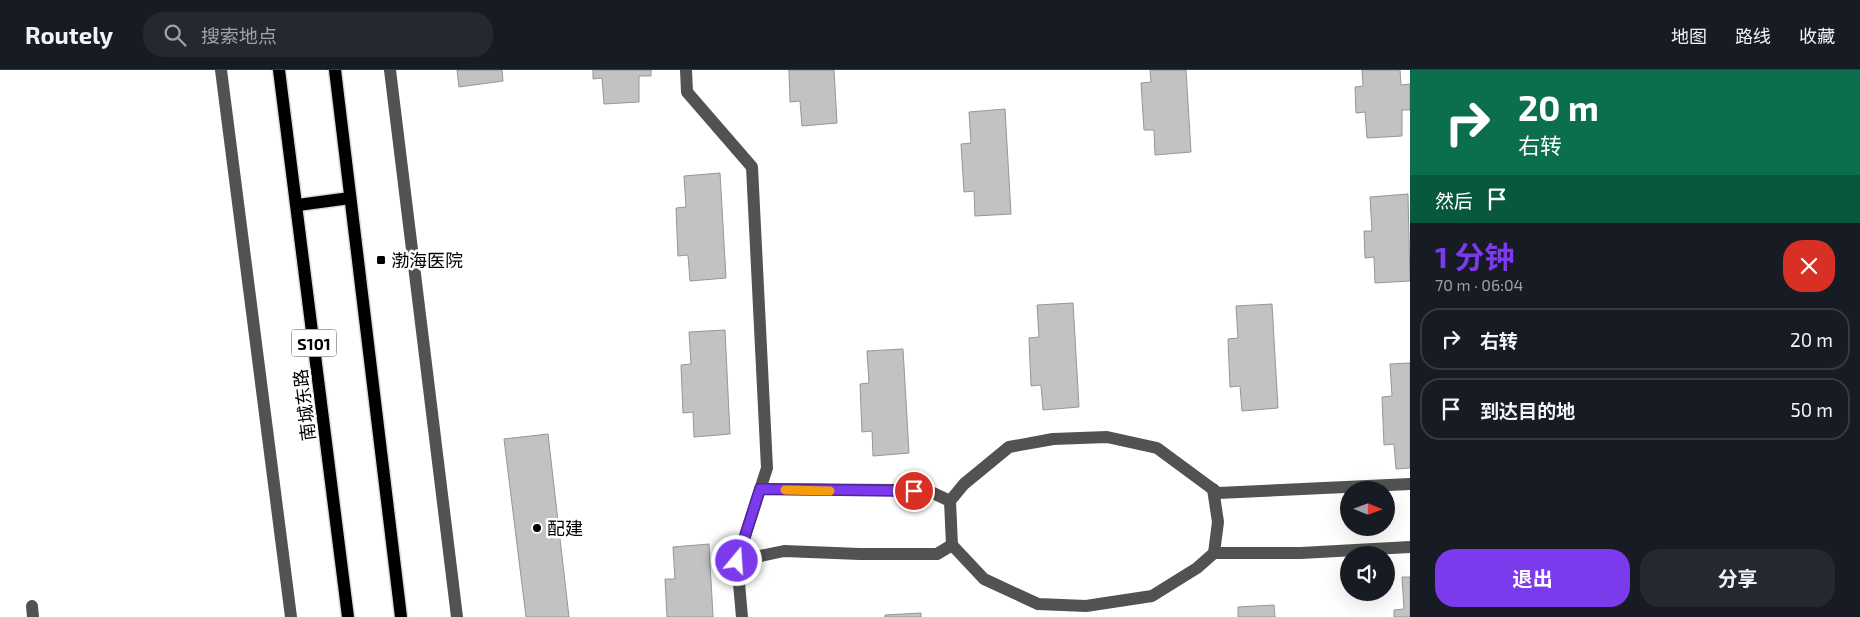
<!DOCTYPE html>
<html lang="zh">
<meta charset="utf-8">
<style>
body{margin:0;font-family:"Exo 2","Noto Sans SC",sans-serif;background:#242831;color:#f1f3f6;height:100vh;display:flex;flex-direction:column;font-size:19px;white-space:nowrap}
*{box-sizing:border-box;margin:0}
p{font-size:16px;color:#9ea1a6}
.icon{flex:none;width:28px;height:28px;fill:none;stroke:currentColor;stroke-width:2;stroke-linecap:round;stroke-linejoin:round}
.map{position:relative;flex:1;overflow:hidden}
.details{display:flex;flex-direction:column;background:#171b24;width:450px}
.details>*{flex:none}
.banner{background:#0b6e4f;color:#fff;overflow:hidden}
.needle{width:32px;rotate:91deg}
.tools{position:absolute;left:1340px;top:411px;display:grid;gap:10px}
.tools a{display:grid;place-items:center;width:55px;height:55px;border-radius:50%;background:#171b24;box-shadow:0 5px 20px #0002;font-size:25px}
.pin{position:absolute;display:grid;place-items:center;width:42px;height:42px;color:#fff;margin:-21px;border:2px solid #fff;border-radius:50%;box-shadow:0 1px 5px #0007}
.me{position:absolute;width:55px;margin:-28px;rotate:18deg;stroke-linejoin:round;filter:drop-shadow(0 0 4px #0008)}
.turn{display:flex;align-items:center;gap:18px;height:105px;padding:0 25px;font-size:22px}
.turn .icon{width:65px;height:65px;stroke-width:2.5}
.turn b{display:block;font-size:35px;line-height:42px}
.then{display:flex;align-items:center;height:48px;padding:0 25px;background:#0003;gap:10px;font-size:19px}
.round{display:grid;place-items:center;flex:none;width:52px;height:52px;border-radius:20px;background:#242831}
.headline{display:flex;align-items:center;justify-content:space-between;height:85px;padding:0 25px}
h1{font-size:30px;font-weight:700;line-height:38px;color:#7c3aed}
.cta{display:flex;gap:10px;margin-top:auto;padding:10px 25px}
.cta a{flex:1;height:58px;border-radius:20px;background:#7c3aed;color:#fff;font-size:20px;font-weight:700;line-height:58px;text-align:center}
.cta a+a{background:#242831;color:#f1f3f6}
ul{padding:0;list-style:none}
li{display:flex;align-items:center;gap:15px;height:62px;margin:0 10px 8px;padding:0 15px;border:2px solid #363941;border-radius:20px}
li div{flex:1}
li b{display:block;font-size:19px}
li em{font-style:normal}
header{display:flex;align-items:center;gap:30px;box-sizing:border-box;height:70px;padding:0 25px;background:#171b24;border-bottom:1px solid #363941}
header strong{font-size:24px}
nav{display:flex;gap:28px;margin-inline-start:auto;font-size:18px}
.search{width:350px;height:45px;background:#242831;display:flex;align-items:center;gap:12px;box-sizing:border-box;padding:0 18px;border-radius:20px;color:#9ea1a6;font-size:19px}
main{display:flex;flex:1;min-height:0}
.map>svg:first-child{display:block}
.building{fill:#c2c2c2;stroke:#969696}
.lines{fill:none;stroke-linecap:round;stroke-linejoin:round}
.major-casing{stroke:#dbdbdb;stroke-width:15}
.minor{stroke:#525252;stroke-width:12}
.major{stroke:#000;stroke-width:12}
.route-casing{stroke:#51269a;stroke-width:12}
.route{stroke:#7c3aed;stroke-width:9}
.slow{stroke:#f59e0b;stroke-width:9}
.poi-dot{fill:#000;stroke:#fff;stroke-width:2}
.labels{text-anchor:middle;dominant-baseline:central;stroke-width:5;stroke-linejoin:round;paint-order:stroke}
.shield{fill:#fff;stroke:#4c4c4c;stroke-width:1}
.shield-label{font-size:16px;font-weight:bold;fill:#000}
.poi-label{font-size:18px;fill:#000;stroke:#fff;text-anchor:start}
.street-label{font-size:18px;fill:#000;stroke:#fff}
</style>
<header>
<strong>Routely</strong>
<div class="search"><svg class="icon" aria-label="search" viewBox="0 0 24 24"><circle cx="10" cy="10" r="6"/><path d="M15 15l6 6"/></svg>搜索地点</div>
<nav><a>地图</a><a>路线</a><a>收藏</a></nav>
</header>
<main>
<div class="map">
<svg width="1410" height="547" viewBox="0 0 1410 547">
<rect width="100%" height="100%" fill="#fff"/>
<g class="building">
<path d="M 457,0 L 502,0 L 503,11 L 459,17 Z"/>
<path d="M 593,0 L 651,0 L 651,6 L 639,6 L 639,32 L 604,34 L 602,8 L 593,9 Z"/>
<path d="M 789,0 L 834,0 L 837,53 L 802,56 L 800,31 L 790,32 Z"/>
<path d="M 1150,0 L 1186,0 L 1191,82 L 1155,85 L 1154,60 L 1144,60 L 1141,13 L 1151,12 Z"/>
<path d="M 1362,0 L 1400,0 L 1401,15 L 1410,14 L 1410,40 L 1402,40 L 1402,66 L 1367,68 L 1365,42 L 1356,43 L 1355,17 L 1363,16 Z"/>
<path d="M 1005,39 L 1011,144 L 975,146 L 974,121 L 964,122 L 961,74 L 971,73 L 969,42 Z"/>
<path d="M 720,103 L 726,208 L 690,211 L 688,185 L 678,186 L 676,138 L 686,137 L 684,106 Z"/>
<path d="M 1408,124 L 1410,211 L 1375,213 L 1374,187 L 1365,188 L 1364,161 L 1372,161 L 1370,127 Z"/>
<path d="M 1073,233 L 1079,337 L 1043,340 L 1041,315 L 1031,316 L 1029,268 L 1039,267 L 1037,235 Z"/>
<path d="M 1272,234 L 1278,338 L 1242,341 L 1240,316 L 1230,317 L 1228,269 L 1238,268 L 1236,236 Z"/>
<path d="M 725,260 L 730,364 L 694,367 L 693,342 L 683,343 L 681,295 L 691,294 L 689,262 Z"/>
<path d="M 903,279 L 909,383 L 873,386 L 872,361 L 862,362 L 860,314 L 869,313 L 867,281 Z"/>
<path d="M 1410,293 L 1410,398 L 1396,399 L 1394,374 L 1384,375 L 1382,327 L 1392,326 L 1390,294 Z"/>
<path d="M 548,364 L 569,547 L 526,547 L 504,369 Z"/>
<path d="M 709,474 L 713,547 L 667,547 L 665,509 L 675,509 L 673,477 Z"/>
<path d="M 1402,507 L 1410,507 L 1410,547 L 1394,547 L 1394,540 L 1404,539 Z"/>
<path d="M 1274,535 L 1275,547 L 1238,547 L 1238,537 Z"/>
<path d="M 921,543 L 921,547 L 885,547 L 885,545 Z"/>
</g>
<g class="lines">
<g class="major-casing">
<g id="major">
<path d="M 279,0 L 348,547"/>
<path d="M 335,0 L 401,547"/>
<path d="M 298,135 L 350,128"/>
</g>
</g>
<g class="minor">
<path d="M 221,0 L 291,547"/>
<path d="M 390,0 L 457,547"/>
<path d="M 686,0 L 687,22 L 752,97 L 767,398 L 737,491 L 742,547"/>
<path d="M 1410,414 L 1218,423 L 1157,378 L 1107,367 L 1053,369 L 1009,377 L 964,414 L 950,431 L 952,475 L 984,509 L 1038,534 L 1086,536 L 1152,526 L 1197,498 L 1214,483 L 1301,483 L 1410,477"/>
<path d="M 760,419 L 894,420 L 933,423 L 950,431"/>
<path d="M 1213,419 L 1218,452 L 1214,483"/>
<path d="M 737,491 L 784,481 L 860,484 L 937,484 L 952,475"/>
<path d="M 32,536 L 33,547"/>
</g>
<use href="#major" class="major"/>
</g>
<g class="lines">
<g class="route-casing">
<path id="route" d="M 737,491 L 760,419 L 914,421"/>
</g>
<use href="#route" class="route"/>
<path class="slow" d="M 785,420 L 830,421"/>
</g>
<g class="poi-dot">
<rect x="376" y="185" width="10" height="10" rx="2.5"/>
<circle cx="537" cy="458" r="5"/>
</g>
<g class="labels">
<rect class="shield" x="291.5" y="259.5" width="45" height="27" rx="4"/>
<g class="shield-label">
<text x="314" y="273">S101</text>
</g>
<g class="poi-label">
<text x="391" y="190">渤海医院</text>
<text x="547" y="458">配建</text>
</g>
<g class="street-label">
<text transform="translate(304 335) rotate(-97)">南城东路</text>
</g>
</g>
</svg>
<div class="tools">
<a><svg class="needle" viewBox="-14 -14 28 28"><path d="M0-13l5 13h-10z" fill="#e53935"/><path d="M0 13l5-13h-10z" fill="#9ea1a6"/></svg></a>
<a><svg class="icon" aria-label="sound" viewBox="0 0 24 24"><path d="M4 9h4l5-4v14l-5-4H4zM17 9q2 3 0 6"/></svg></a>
</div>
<div class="pin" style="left:914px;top:421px;background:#d93025"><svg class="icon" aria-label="arrive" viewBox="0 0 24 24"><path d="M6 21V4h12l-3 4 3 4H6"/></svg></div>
<svg class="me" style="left:737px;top:491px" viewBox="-20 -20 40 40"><circle r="17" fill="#7c3aed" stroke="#fff" stroke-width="3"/><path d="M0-11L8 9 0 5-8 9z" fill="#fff"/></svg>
</div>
<section class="details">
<div class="banner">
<div class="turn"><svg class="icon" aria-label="right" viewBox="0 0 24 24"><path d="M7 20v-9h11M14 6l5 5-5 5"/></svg><div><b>20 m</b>右转</div></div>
<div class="then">然后<svg class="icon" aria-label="arrive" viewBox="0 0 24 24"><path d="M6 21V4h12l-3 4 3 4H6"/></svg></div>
</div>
<div class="headline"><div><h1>1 分钟</h1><p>70 m · 06:04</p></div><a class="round" style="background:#d93025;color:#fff"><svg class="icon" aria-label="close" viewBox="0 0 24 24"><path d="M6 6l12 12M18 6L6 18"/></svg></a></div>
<ul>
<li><svg class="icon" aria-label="right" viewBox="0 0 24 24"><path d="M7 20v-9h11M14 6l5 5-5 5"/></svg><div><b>右转</b></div><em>20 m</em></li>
<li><svg class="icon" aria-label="arrive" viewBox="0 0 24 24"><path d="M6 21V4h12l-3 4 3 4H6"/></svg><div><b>到达目的地</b></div><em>50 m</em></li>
</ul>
<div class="cta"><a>退出</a><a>分享</a></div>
</section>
</main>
